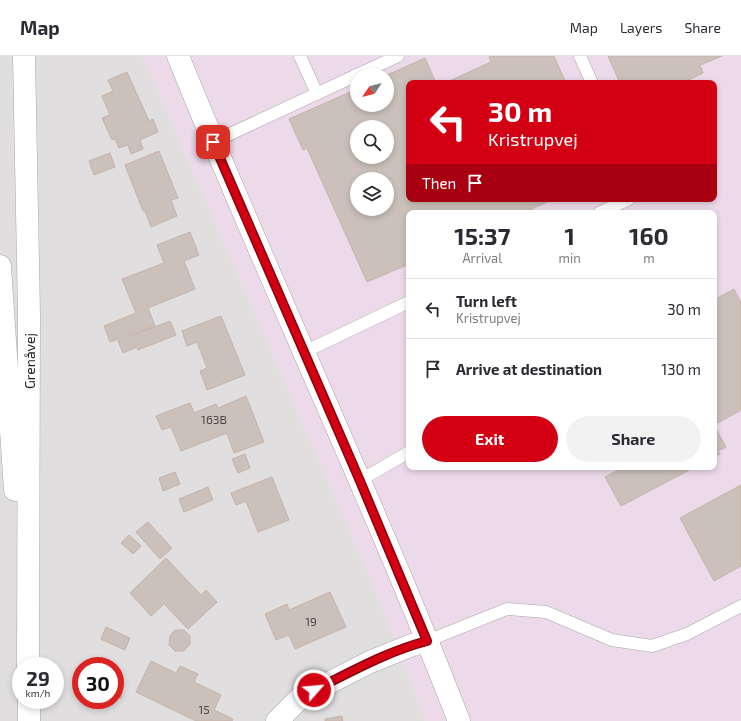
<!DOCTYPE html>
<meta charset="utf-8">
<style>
body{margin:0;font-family:"Exo 2",sans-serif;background:#f2f2f3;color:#2b2b33;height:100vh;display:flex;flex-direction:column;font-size:15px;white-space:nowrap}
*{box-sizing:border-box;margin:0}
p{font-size:13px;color:#7c7c81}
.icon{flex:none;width:22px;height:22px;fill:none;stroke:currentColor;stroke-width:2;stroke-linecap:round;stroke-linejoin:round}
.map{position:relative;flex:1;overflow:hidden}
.side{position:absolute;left:406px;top:154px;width:311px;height:260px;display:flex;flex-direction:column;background:#fff;border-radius:8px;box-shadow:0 2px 6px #0003}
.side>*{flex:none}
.top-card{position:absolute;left:406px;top:24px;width:311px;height:122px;border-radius:8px;box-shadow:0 2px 6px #0003;background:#d30014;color:#fff;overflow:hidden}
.needle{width:26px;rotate:235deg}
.tools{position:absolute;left:350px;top:12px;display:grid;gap:8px}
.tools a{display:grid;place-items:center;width:44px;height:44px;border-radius:50%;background:#fff;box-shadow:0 2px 6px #0003;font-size:20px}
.speed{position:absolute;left:12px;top:601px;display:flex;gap:8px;font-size:20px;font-weight:700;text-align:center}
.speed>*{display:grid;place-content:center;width:52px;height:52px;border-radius:50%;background:#fff;box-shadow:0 2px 6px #0003;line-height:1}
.speed small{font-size:10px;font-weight:400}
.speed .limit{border:6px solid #d22;background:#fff;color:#111}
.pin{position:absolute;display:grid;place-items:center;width:34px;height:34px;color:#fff;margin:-17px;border-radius:8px;box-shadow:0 2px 6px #0006}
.me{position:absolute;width:44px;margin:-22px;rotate:63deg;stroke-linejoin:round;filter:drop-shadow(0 0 3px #0008)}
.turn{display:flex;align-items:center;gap:14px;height:84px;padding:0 16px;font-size:18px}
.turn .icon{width:52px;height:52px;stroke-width:2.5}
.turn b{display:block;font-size:28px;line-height:34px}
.then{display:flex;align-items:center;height:38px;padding:0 16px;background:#0003;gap:8px;font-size:15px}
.eta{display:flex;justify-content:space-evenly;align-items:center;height:68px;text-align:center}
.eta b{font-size:24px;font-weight:700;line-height:28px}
.button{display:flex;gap:8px;margin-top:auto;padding:8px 16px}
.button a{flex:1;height:46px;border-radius:24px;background:#d30014;color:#fff;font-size:16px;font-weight:700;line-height:46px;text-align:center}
.button a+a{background:#f2f2f3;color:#2b2b33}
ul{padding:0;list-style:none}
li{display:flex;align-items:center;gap:12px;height:60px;padding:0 16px;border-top:1px solid #e1e1e2}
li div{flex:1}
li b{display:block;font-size:15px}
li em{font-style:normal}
header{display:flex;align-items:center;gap:24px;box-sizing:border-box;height:56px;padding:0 20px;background:#fff;border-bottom:1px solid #e1e1e2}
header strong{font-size:19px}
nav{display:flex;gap:22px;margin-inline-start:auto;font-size:14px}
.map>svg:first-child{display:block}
.residential{fill:#e0dedf;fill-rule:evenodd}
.industrial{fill:#ecd9ea;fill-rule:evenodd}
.building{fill:#cbc0ba;stroke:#c5b3a9;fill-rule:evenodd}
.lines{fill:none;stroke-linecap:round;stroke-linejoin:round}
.service-casing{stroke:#a8a8a8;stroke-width:13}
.minor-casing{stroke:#a8a8a8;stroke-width:23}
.tertiary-casing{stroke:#a8a8a8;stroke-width:23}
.service{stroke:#fff;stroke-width:12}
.minor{stroke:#fff;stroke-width:22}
.tertiary{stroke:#fff;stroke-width:22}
.route-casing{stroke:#89000d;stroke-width:10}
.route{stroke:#d30014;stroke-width:7}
.labels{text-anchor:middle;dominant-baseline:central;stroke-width:3;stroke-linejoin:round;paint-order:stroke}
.number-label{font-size:12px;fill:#4c4947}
.street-label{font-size:14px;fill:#212121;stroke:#fff}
</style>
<header>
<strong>Map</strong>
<nav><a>Map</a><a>Layers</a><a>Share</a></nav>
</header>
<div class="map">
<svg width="741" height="665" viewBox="0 0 741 665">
<rect width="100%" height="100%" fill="#f2eee8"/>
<path class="residential" d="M 0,0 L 143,0 L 376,535 L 426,665 L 0,665 ZM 21,610 L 55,610 L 55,644 L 21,644 ZM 81,610 L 115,610 L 115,644 L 81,644 Z"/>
<path class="industrial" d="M 143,0 L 741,0 L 741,665 L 426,665 L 376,535 ZM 357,19 L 387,19 L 387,49 L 357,49 ZM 409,27 L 714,27 L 714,143 L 409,143 ZM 357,71 L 387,71 L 387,101 L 357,101 ZM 357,123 L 387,123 L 387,153 L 357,153 ZM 409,157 L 714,157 L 714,411 L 409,411 Z"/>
<g class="building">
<path d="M 489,0 L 554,0 L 566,27 L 445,27 L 491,6 Z"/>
<path d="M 608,0 L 722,0 L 700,9 L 703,17 L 682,27 L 620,27 Z"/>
<path d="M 425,2 L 436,27 L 409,27 L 409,143 L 554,143 L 523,157 L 409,157 L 409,208 L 367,226 L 307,92 L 303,94 L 289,63 L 357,33 L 357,49 L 387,49 L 387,19 ZM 357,71 L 387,71 L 387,101 L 357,101 ZM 357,123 L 387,123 L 387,153 L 357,153 Z"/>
<path d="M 127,16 L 149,65 L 153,63 L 158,76 L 140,84 L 143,93 L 131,98 L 128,89 L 119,92 L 115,83 L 112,84 L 102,62 L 110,59 L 102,40 L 113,35 L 108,24 Z"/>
<path d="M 159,95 L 178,142 L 171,144 L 177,160 L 151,171 L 145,155 L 143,155 L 125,109 Z"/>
<path d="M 110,97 L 115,111 L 94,119 L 89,105 Z"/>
<path d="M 190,176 L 199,199 L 184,205 L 195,233 L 148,252 L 155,270 L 110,286 L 104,270 L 136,257 L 122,223 L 164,207 L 157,189 Z"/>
<path d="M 734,233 L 741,247 L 741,354 L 714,369 L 714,244 Z"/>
<path d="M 221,260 L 245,319 L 207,334 L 200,315 L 207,312 L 197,286 L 187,290 L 182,275 Z"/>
<path d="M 170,265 L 176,279 L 138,294 L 137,291 L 123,297 L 118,285 Z"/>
<path d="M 246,340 L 264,386 L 234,397 L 227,377 L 181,395 L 171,371 L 162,374 L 156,360 L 190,347 L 194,357 L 216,348 L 218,352 Z"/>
<path d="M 714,369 L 726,391 L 718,395 L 720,398 L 714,401 Z"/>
<path d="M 245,398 L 250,412 L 238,417 L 232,403 Z"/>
<path d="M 624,411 L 695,411 L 621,450 L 605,421 Z"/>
<path d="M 175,416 L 180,428 L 163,435 L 159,422 Z"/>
<path d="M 272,421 L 289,464 L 258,476 L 246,445 L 236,449 L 231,437 Z"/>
<path d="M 741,429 L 741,510 L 714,525 L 680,462 Z"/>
<path d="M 208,431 L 213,444 L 184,456 L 179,443 Z"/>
<path d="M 148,466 L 172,492 L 160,503 L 136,476 Z"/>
<path d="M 129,479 L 141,490 L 133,498 L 121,487 Z"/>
<path d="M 166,502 L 201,539 L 206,534 L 217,546 L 188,573 L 164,548 L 151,560 L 130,537 Z"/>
<path d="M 330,536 L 346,571 L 295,593 L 289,579 L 276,584 L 265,558 L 287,548 L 289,554 Z"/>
<path d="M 106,571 L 130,582 L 125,594 L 101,583 Z"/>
<path d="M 175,574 L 184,574 L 190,580 L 190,588 L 184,595 L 175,595 L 169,589 L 170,580 Z"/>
<path d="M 151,605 L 176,617 L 180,610 L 198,618 L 194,626 L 221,639 L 214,654 L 233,663 L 232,665 L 196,665 L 136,636 Z"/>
<path d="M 115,629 L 122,630 L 121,642 L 115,642 Z"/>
<path d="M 342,660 L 343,665 L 325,665 L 325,663 Z"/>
</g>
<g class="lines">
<g class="service-casing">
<g id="service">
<path d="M 300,0 L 317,38"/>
<path d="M 580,0 L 592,27"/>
<path d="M 357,19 L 398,0"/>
<path d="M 213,86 L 357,19"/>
<path d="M 599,157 L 629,143"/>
<path d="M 304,296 L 409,246"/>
<path d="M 359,425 L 409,396"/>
<path d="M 427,585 L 507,553 L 546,556 L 612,584 L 652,590 L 687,578 L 741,550"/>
</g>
</g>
<g class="minor-casing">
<g id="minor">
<path d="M 178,0 C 268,223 372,441 459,665"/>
<path d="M 277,665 L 301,641 L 370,606 L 412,589 L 427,585"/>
</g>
</g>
<g class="tertiary-casing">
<g id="tertiary">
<path d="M 24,0 L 29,258 L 28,610"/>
<path d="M 0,210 L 15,434"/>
<path d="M 29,644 L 29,665"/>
</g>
</g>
<use href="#service" class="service"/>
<use href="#minor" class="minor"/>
<use href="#tertiary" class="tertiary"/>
</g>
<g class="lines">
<g class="route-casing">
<path id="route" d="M 213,86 L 360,425 L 427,585 C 388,595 351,616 314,634"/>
</g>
<use href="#route" class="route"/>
</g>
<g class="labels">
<g class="number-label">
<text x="214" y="363">163B</text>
<text x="311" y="565">19</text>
<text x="204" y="653">15</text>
</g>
<g class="street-label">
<text transform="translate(29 305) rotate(-90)">Grenåvej</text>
</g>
</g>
</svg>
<div class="tools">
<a><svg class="needle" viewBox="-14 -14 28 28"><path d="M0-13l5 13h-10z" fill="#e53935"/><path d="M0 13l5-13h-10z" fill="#7c7c81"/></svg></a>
<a><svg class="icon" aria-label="search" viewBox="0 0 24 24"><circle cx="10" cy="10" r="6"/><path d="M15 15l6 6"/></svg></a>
<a><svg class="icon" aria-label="layers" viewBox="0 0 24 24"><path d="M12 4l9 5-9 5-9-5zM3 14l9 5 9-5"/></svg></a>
</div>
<div class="speed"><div>29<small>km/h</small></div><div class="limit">30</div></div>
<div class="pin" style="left:213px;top:86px;background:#d93025"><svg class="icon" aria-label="arrive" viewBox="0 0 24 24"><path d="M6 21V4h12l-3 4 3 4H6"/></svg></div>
<svg class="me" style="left:314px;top:634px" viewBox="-20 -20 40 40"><circle r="17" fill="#d30014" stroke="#fff" stroke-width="3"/><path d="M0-11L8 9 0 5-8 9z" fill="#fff"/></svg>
<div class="top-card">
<div class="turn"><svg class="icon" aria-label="left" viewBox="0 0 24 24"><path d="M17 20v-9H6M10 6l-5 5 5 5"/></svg><div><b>30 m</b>Kristrupvej</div></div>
<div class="then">Then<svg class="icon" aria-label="arrive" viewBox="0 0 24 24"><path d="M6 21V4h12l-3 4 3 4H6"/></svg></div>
</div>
<section class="side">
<div class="eta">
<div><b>15:37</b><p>Arrival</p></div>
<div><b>1</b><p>min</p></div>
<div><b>160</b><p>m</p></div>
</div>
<ul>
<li><svg class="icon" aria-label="left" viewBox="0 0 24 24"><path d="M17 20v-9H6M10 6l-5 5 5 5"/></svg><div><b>Turn left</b><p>Kristrupvej</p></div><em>30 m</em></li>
<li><svg class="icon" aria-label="arrive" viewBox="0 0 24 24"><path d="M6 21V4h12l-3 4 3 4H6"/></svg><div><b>Arrive at destination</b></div><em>130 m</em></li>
</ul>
<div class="button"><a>Exit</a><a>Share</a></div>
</section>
</div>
